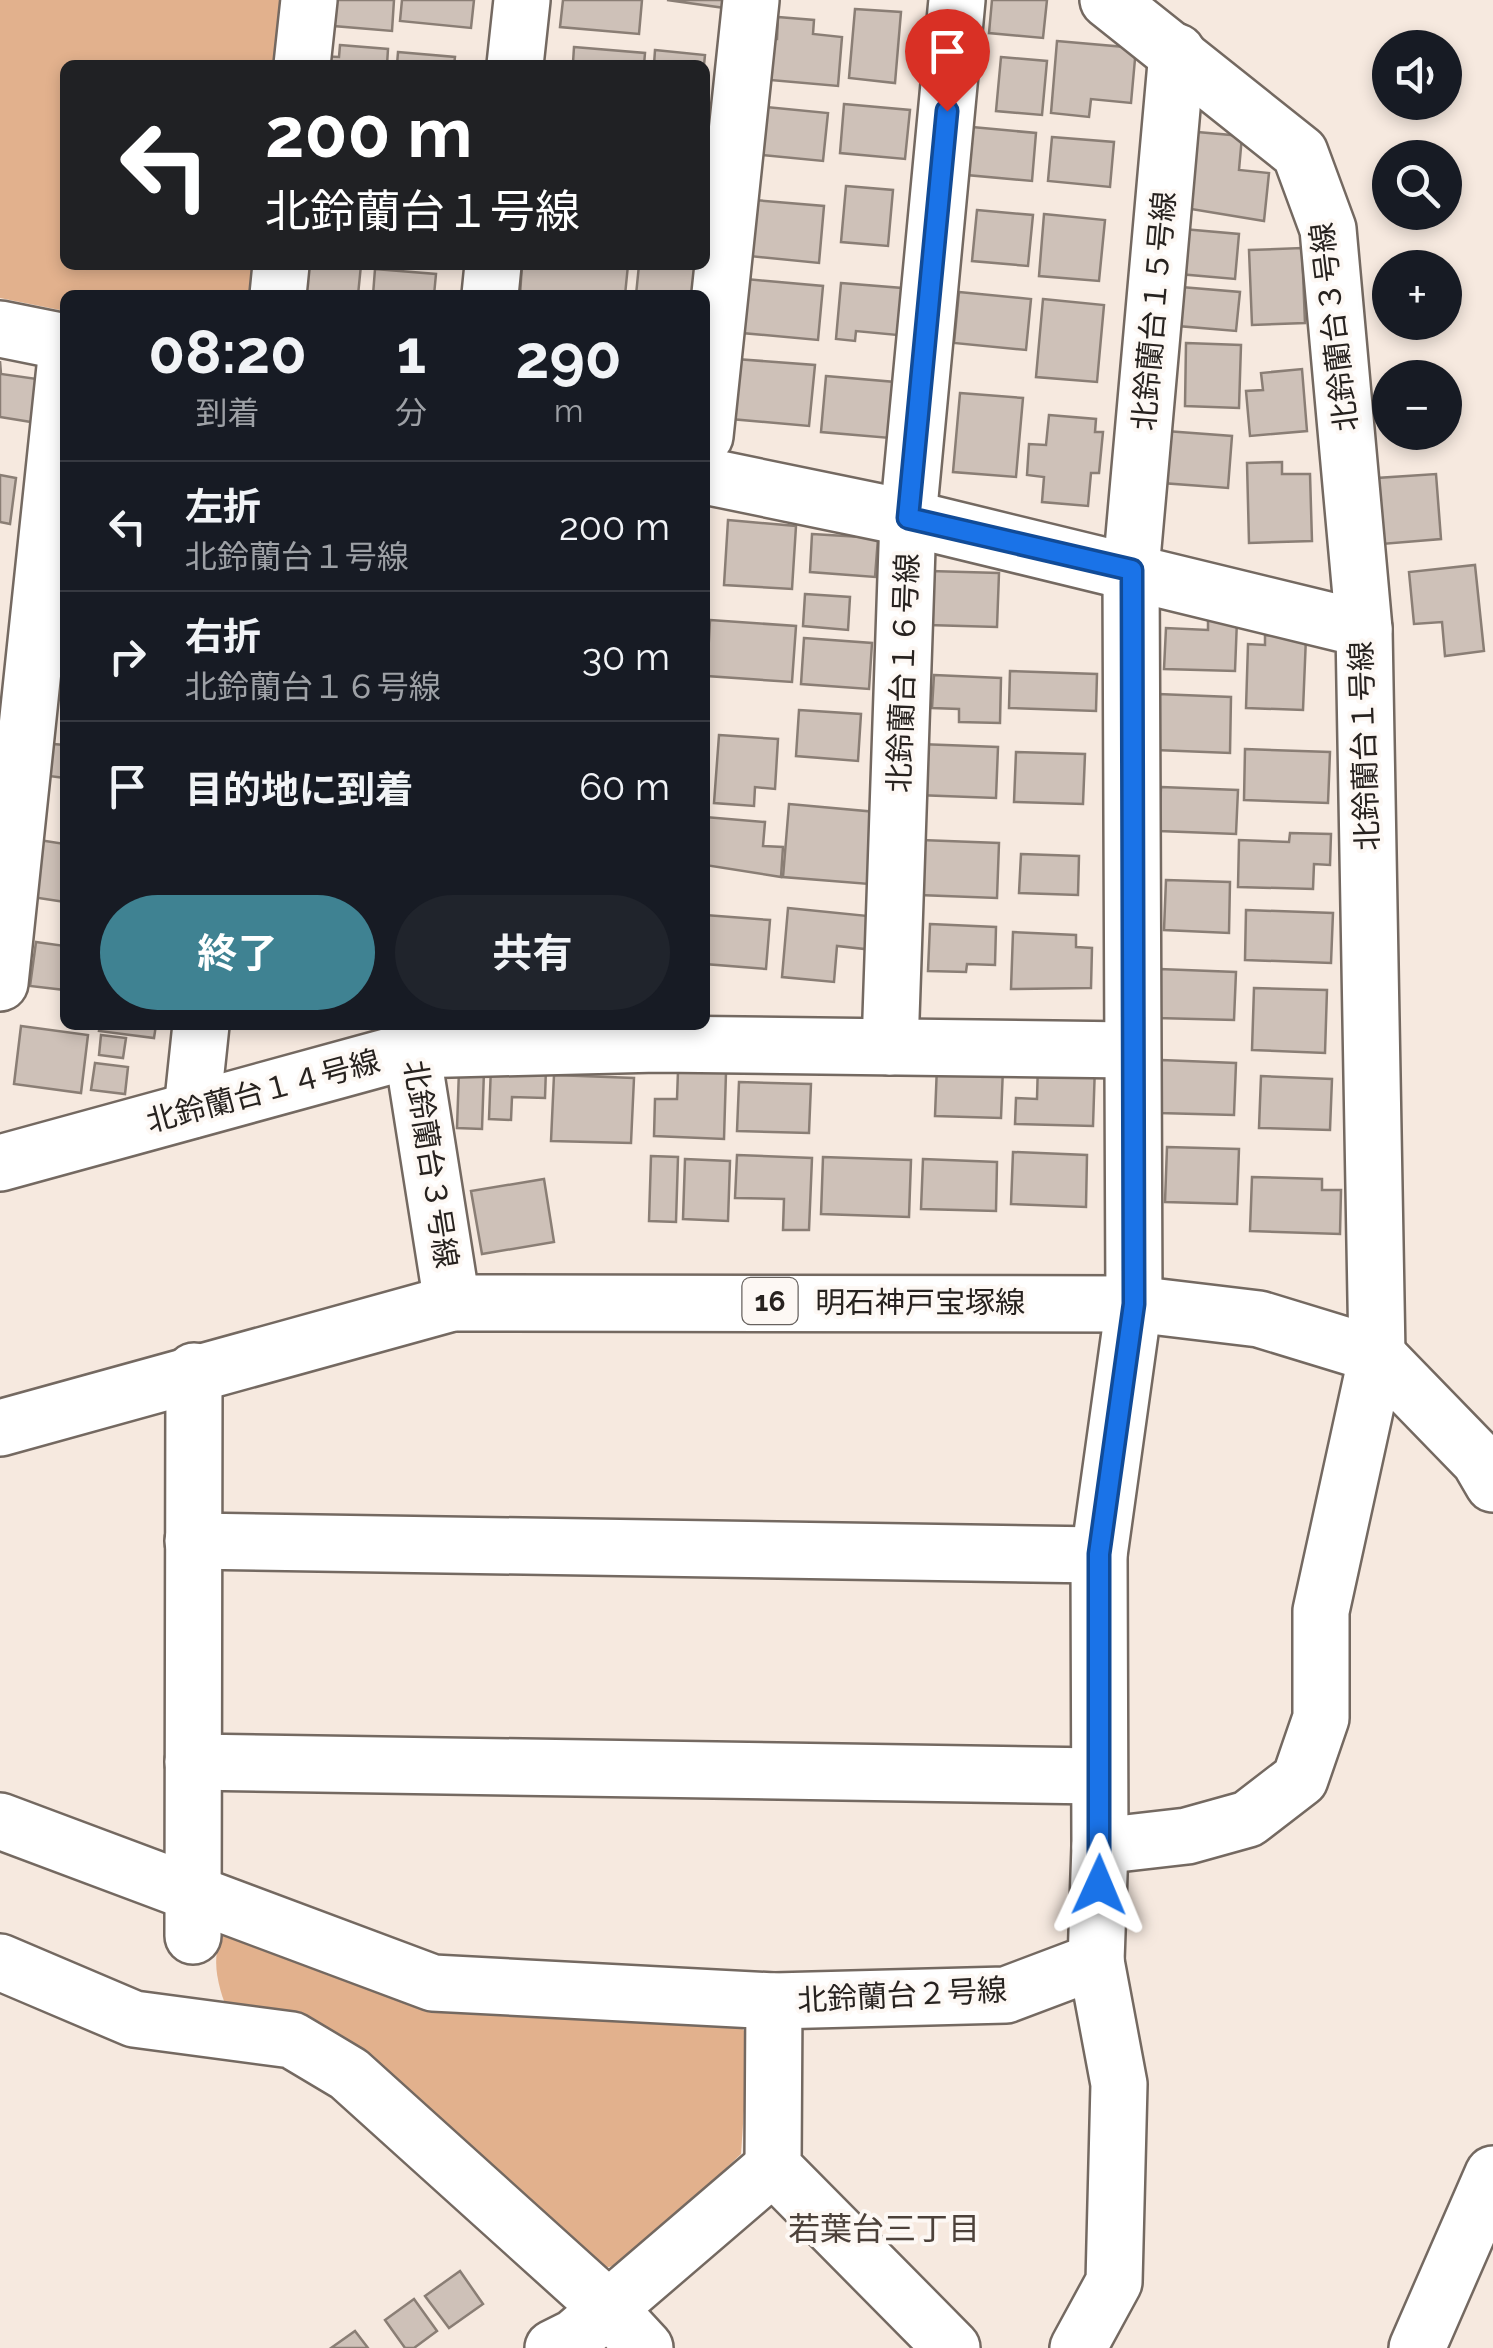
<!DOCTYPE html>
<html lang="ja">
<meta charset="utf-8">
<style>
body{margin:0;font-family:Raleway,"Noto Sans JP",sans-serif;background:#20242c;color:#f1f3f6;height:100vh;display:flex;flex-direction:column;font-size:38px;white-space:nowrap}
*{box-sizing:border-box;margin:0}
p{font-size:32px;color:#9ea1a6}
.icon{flex:none;width:55px;height:55px;fill:none;stroke:currentColor;stroke-width:2;stroke-linecap:round;stroke-linejoin:round}
.map{position:relative;flex:1;overflow:hidden}
.side{position:absolute;left:60px;top:290px;width:650px;height:740px;display:flex;flex-direction:column;background:#171b24;border-radius:15px;box-shadow:0 5px 15px #0003}
.side>*{flex:none}
.top-card{position:absolute;left:60px;top:60px;width:650px;height:210px;border-radius:15px;box-shadow:0 5px 15px #0003;background:#202124;color:#fff;overflow:hidden}
.fabs{position:absolute;left:1372px;top:30px;display:grid;gap:20px}
.fabs a{display:grid;place-items:center;width:90px;height:90px;border-radius:50%;background:#171b24;box-shadow:0 5px 15px #0003;font-size:50px}
.pin{position:absolute;display:grid;place-items:center;width:85px;height:85px;color:#fff;margin:-102px -42px;border-radius:50% 50% 50% 0;rotate:-45deg;box-shadow:0 0 10px #0007}
.pin .icon{rotate:45deg}
.me{position:absolute;width:110px;margin:-55px;rotate:1deg;stroke-linejoin:round;filter:drop-shadow(0 0 8px #0008)}
.turn{display:flex;align-items:center;gap:35px;height:210px;padding:0 40px;font-size:45px}
.turn .icon{width:130px;height:130px;stroke-width:2.5}
.turn b{display:block;font-size:70px;line-height:85px}
.eta{display:flex;justify-content:space-evenly;align-items:center;height:170px;text-align:center}
.eta b{font-size:60px;font-weight:700;line-height:70px}
.cta{display:flex;gap:20px;margin-top:auto;padding:20px 40px}
.cta a{flex:1;height:115px;border-radius:60px;background:#3f8292;color:#fff;font-size:40px;font-weight:700;line-height:115px;text-align:center}
.cta a+a{background:#20242c;color:#f1f3f6}
ul{padding:0;list-style:none}
li{display:flex;align-items:center;gap:30px;height:130px;padding:0 40px;border-top:2px solid #363941}
li div{flex:1}
li b{display:block;font-size:38px}
li em{font-style:normal}
.map>svg:first-child{display:block}
.green{fill:#e2b18d}
.building{fill:#cec1b8;stroke:#8a7e75;stroke-width:2.5}
.lines{fill:none;stroke-linecap:round;stroke-linejoin:round}
.minor-casing{stroke:#746961;stroke-width:60}
.major-casing{stroke:#746961;stroke-width:60}
.highway-casing{stroke:#746961;stroke-width:60}
.minor{stroke:#fff;stroke-width:55}
.major{stroke:#fff;stroke-width:55}
.highway{stroke:#fff;stroke-width:55}
.route-casing{stroke:#114b97;stroke-width:25}
.route{stroke:#1a73e8;stroke-width:18}
.labels{text-anchor:middle;dominant-baseline:central;stroke-width:8;stroke-linejoin:round;paint-order:stroke}
.shield{fill:#fdf8f4;stroke:#67625f;stroke-width:2.5}
.shield-label{font-size:28px;font-weight:bold;fill:#27221f}
.street-label{font-size:30px;fill:#27221f;stroke:#fdf8f4}
.neighbourhood-label{font-size:32px;fill:#4c413a;stroke:#fdf8f4}
</style>
<div class="map">
<svg width="1493" height="2348" viewBox="0 0 1493 2348">
<rect width="100%" height="100%" fill="#f6e9df"/>
<g class="green">
<path d="M 0,0 L 294,0 L 286,65 L 65,65 L 65,265 L 263,265 L 259,295 L 65,295 L 65,311 L 0,298 Z"/>
<path d="M 226,1929 L 734,2020 L 749,2036 L 741,2154 L 626,2263 L 591,2271 L 230,2016 C 218,1989 208,1954 226,1929 Z"/>
</g>
<g class="building">
<path d="M 324,0 L 394,0 L 392,31 L 322,25 Z"/>
<path d="M 402,0 L 474,0 L 471,28 L 400,21 Z"/>
<path d="M 563,0 L 642,0 L 639,34 L 560,27 Z"/>
<path d="M 667,0 L 733,0 L 732,9 Z"/>
<path d="M 992,0 L 1047,0 L 1043,38 L 989,33 Z"/>
<path d="M 855,9 L 901,12 L 895,83 L 849,78 Z"/>
<path d="M 778,17 L 814,20 L 813,34 L 842,37 L 838,86 L 758,79 L 762,38 L 777,39 Z"/>
<path d="M 1057,41 L 1136,48 L 1131,103 L 1091,99 L 1089,117 L 1051,113 Z"/>
<path d="M 340,45 L 388,49 L 387,65 L 320,65 L 320,56 L 339,57 Z"/>
<path d="M 574,47 L 645,53 L 644,65 L 558,65 L 573,63 Z"/>
<path d="M 655,50 L 705,55 L 704,65 L 654,65 Z"/>
<path d="M 398,52 L 455,57 L 454,65 L 397,65 Z"/>
<path d="M 1001,57 L 1047,61 L 1042,115 L 996,111 Z"/>
<path d="M 844,104 L 910,110 L 905,159 L 840,153 Z"/>
<path d="M 766,107 L 828,113 L 823,161 L 762,155 Z"/>
<path d="M 972,127 L 1036,133 L 1032,181 L 967,175 Z"/>
<path d="M 1186,131 L 1242,136 L 1239,170 L 1269,173 L 1264,221 L 1179,207 Z"/>
<path d="M 1052,137 L 1114,142 L 1110,187 L 1048,181 Z"/>
<path d="M 846,186 L 893,190 L 888,246 L 841,242 Z"/>
<path d="M 754,200 L 824,206 L 819,263 L 749,256 Z"/>
<path d="M 977,210 L 1033,215 L 1028,266 L 972,261 Z"/>
<path d="M 1044,214 L 1105,220 L 1099,281 L 1039,276 Z"/>
<path d="M 1183,229 L 1239,234 L 1235,279 L 1179,274 Z"/>
<path d="M 1302,248 L 1305,323 L 1252,325 L 1249,250 Z"/>
<path d="M 304,265 L 361,265 L 358,295 L 302,295 Z"/>
<path d="M 522,265 L 628,265 L 625,295 L 520,295 Z"/>
<path d="M 639,265 L 695,266 L 692,295 L 636,295 Z"/>
<path d="M 375,269 L 436,274 L 434,295 L 373,295 Z"/>
<path d="M 746,279 L 823,286 L 818,340 L 742,333 Z"/>
<path d="M 841,283 L 902,288 L 897,335 L 856,331 L 855,341 L 836,339 Z"/>
<path d="M 1181,287 L 1240,292 L 1236,331 L 1178,326 Z"/>
<path d="M 959,292 L 1031,299 L 1026,350 L 954,343 Z"/>
<path d="M 1043,299 L 1104,305 L 1097,382 L 1036,377 Z"/>
<path d="M 1186,343 L 1241,345 L 1239,408 L 1185,406 Z"/>
<path d="M 736,359 L 815,365 L 809,426 L 731,419 Z"/>
<path d="M 0,361 L 1,374 L 37,379 L 31,422 L 0,417 Z"/>
<path d="M 1302,369 L 1307,431 L 1250,436 L 1246,391 L 1263,390 L 1261,373 Z"/>
<path d="M 826,376 L 895,382 L 890,438 L 821,432 Z"/>
<path d="M 960,393 L 1023,398 L 1016,477 L 953,472 Z"/>
<path d="M 1049,415 L 1096,419 L 1095,432 L 1103,432 L 1099,473 L 1091,473 L 1088,506 L 1042,502 L 1044,477 L 1027,475 L 1029,444 L 1046,445 Z"/>
<path d="M 1166,431 L 1232,436 L 1228,488 L 1162,483 Z"/>
<path d="M 1282,462 L 1282,474 L 1310,474 L 1312,541 L 1249,543 L 1247,463 Z"/>
<path d="M 1436,474 L 1441,539 L 1382,544 L 1377,478 Z"/>
<path d="M 0,475 L 16,478 L 10,524 L 0,522 Z"/>
<path d="M 728,520 L 796,526 L 792,589 L 724,585 Z"/>
<path d="M 812,534 L 878,538 L 875,577 L 810,572 Z"/>
<path d="M 1475,565 L 1484,651 L 1445,656 L 1442,622 L 1414,624 L 1409,572 Z"/>
<path d="M 930,571 L 999,573 L 997,627 L 928,625 Z"/>
<path d="M 805,594 L 850,597 L 848,630 L 803,626 Z"/>
<path d="M 1208,619 L 1237,620 L 1235,671 L 1164,669 L 1166,628 L 1208,630 Z"/>
<path d="M 710,620 L 796,626 L 792,682 L 707,676 Z"/>
<path d="M 1265,635 L 1306,637 L 1303,710 L 1246,708 L 1248,644 L 1265,645 Z"/>
<path d="M 804,638 L 872,643 L 869,689 L 801,684 Z"/>
<path d="M 1010,671 L 1097,674 L 1096,711 L 1009,708 Z"/>
<path d="M 934,675 L 1001,678 L 1000,723 L 959,722 L 959,709 L 932,708 Z"/>
<path d="M 1158,694 L 1231,697 L 1230,753 L 1156,750 Z"/>
<path d="M 799,710 L 861,714 L 858,761 L 796,756 Z"/>
<path d="M 719,735 L 778,739 L 775,789 L 755,787 L 754,806 L 714,803 Z"/>
<path d="M 53,744 L 65,745 L 65,778 L 49,776 Z"/>
<path d="M 919,744 L 998,747 L 996,798 L 917,795 Z"/>
<path d="M 1245,749 L 1330,752 L 1328,803 L 1244,800 Z"/>
<path d="M 1016,752 L 1085,754 L 1083,804 L 1014,802 Z"/>
<path d="M 1161,787 L 1238,790 L 1236,834 L 1159,831 Z"/>
<path d="M 789,804 L 876,812 L 869,884 L 783,877 Z"/>
<path d="M 705,817 L 765,822 L 763,846 L 783,847 L 781,877 L 705,865 Z"/>
<path d="M 1290,833 L 1331,834 L 1330,865 L 1314,864 L 1313,889 L 1238,887 L 1239,840 L 1289,842 Z"/>
<path d="M 39,840 L 65,844 L 65,902 L 32,897 Z"/>
<path d="M 921,840 L 999,843 L 997,898 L 919,895 Z"/>
<path d="M 1021,854 L 1079,856 L 1078,895 L 1019,893 Z"/>
<path d="M 1166,880 L 1230,882 L 1229,933 L 1164,930 Z"/>
<path d="M 788,908 L 868,916 L 865,949 L 837,946 L 834,982 L 782,977 Z"/>
<path d="M 1246,910 L 1333,913 L 1331,963 L 1245,960 Z"/>
<path d="M 705,915 L 770,920 L 766,969 L 705,964 Z"/>
<path d="M 930,924 L 996,927 L 995,965 L 967,964 L 966,972 L 928,971 Z"/>
<path d="M 1013,932 L 1076,935 L 1076,947 L 1092,948 L 1091,988 L 1011,989 Z"/>
<path d="M 36,942 L 65,946 L 65,990 L 30,986 Z"/>
<path d="M 1159,969 L 1236,972 L 1234,1020 L 1157,1018 Z"/>
<path d="M 1254,988 L 1327,990 L 1325,1053 L 1252,1050 Z"/>
<path d="M 100,1025 L 156,1025 L 154,1038 L 99,1031 Z"/>
<path d="M 21,1026 L 88,1035 L 81,1093 L 14,1084 Z"/>
<path d="M 101,1035 L 126,1038 L 123,1058 L 99,1055 Z"/>
<path d="M 1161,1060 L 1236,1063 L 1234,1115 L 1159,1113 Z"/>
<path d="M 95,1063 L 128,1067 L 125,1094 L 91,1090 Z"/>
<path d="M 1038,1063 L 1095,1065 L 1093,1126 L 1015,1124 L 1016,1098 L 1037,1099 Z"/>
<path d="M 491,1066 L 546,1068 L 545,1098 L 512,1097 L 511,1120 L 489,1119 Z"/>
<path d="M 937,1066 L 1003,1068 L 1001,1118 L 935,1116 Z"/>
<path d="M 459,1070 L 484,1071 L 482,1129 L 457,1128 Z"/>
<path d="M 678,1071 L 726,1072 L 724,1139 L 654,1136 L 655,1099 L 677,1099 Z"/>
<path d="M 554,1075 L 634,1078 L 631,1143 L 551,1141 Z"/>
<path d="M 1261,1076 L 1332,1079 L 1330,1130 L 1259,1128 Z"/>
<path d="M 739,1082 L 811,1084 L 809,1133 L 737,1131 Z"/>
<path d="M 1167,1147 L 1239,1149 L 1237,1204 L 1165,1202 Z"/>
<path d="M 1013,1152 L 1087,1155 L 1086,1207 L 1011,1204 Z"/>
<path d="M 737,1155 L 812,1158 L 809,1230 L 783,1230 L 784,1199 L 735,1198 Z"/>
<path d="M 651,1156 L 678,1157 L 676,1222 L 649,1221 Z"/>
<path d="M 823,1157 L 911,1160 L 909,1217 L 821,1214 Z"/>
<path d="M 685,1159 L 730,1161 L 728,1221 L 683,1219 Z"/>
<path d="M 923,1159 L 997,1162 L 996,1211 L 921,1209 Z"/>
<path d="M 1252,1177 L 1322,1179 L 1322,1190 L 1341,1190 L 1340,1234 L 1250,1231 Z"/>
<path d="M 544,1179 L 554,1242 L 482,1254 L 471,1191 Z"/>
<path d="M 460,2271 L 483,2304 L 449,2328 L 425,2296 Z"/>
<path d="M 414,2299 L 437,2331 L 414,2348 L 405,2348 L 385,2320 Z"/>
<path d="M 355,2331 L 368,2348 L 331,2348 Z"/>
</g>
<g class="lines">
<g class="minor-casing">
<g id="minor">
<path d="M 1108,0 L 1300,153 L 1328,229 L 1364,629"/>
<path d="M 302,65 L 309,0"/>
<path d="M 515,65 L 522,0"/>
<path d="M 278,295 L 281,265"/>
<path d="M 490,295 L 493,265"/>
<path d="M 0,329 L 65,342"/>
<path d="M 705,436 L 751,0"/>
<path d="M 705,476 L 908,518 L 1364,629 L 1377,1355 L 1321,1611 L 1321,1718 L 1300,1779 L 1248,1819 L 1187,1836 L 1100,1846"/>
<path d="M 0,983 L 65,367"/>
<path d="M 415,1025 L 412,1050 L 452,1303"/>
<path d="M 890,1047 L 908,518 L 957,0"/>
<path d="M 192,1110 L 201,1025"/>
<path d="M 0,1163 L 412,1050 L 658,1044 L 1130,1050"/>
<path d="M 193,1541 L 1099,1555"/>
<path d="M 193,1762 L 1098,1776"/>
<path d="M 0,1821 L 433,1983 L 774,2001 L 1006,1995 L 1096,1961 L 1100,1846 L 1099,1555 L 1134,1304 L 1131,570 L 1177,52"/>
<path d="M 193,1936 L 194,1371"/>
<path d="M 0,1962 L 134,2019 L 292,2040 L 349,2074 L 607,2307 L 645,2348"/>
<path d="M 774,2001 L 773,2167 L 952,2348"/>
<path d="M 553,2348 L 575,2337 L 773,2167"/>
<path d="M 1078,2348 L 1114,2282 L 1119,2084 L 1096,1961"/>
</g>
</g>
<g class="major-casing">
<path id="major" d="M 0,1428 L 452,1303 L 1134,1304 L 1259,1319 L 1377,1355 L 1479,1460 L 1493,1484"/>
</g>
<g class="highway-casing">
<path id="highway" d="M 1417,2348 L 1493,2174"/>
</g>
<use href="#minor" class="minor"/>
<use href="#major" class="major"/>
<use href="#highway" class="highway"/>
</g>
<g class="lines">
<g class="route-casing">
<path id="route" d="M 947,111 L 908,518 L 1132,570 L 1134,1304 L 1099,1554 L 1099,1885"/>
</g>
<use href="#route" class="route"/>
</g>
<g class="labels">
<rect class="shield" x="742.5" y="1278" width="55" height="46" rx="8"/>
<g class="shield-label">
<text x="770" y="1301">16</text>
</g>
<g class="street-label">
<text transform="translate(1154 311) rotate(-85)">北鈴蘭台１５号線</text>
<text transform="translate(1334 327) rotate(-97)">北鈴蘭台３号線</text>
<text transform="translate(903 673) rotate(-88)">北鈴蘭台１６号線</text>
<text transform="translate(1364 746) rotate(-92)">北鈴蘭台１号線</text>
<text transform="translate(263 1091) rotate(-15)">北鈴蘭台１４号線</text>
<text transform="translate(431 1164) rotate(81)">北鈴蘭台３号線</text>
<text x="920" y="1302">明石神戸宝塚線</text>
<text transform="translate(902 1995) rotate(-3)">北鈴蘭台２号線</text>
</g>
<g class="neighbourhood-label">
<text x="884" y="2228">若葉台三丁目</text>
</g>
</g>
</svg>
<div class="fabs">
<a><svg class="icon" aria-label="sound" viewBox="0 0 24 24"><path d="M4 9h4l5-4v14l-5-4H4zM17 9q2 3 0 6"/></svg></a>
<a><svg class="icon" aria-label="search" viewBox="0 0 24 24"><circle cx="10" cy="10" r="6"/><path d="M15 15l6 6"/></svg></a>
<a>+</a>
<a>−</a>
</div>
<div class="pin" style="left:947px;top:111px;background:#d93025"><svg class="icon" aria-label="arrive" viewBox="0 0 24 24"><path d="M6 21V4h12l-3 4 3 4H6"/></svg></div>
<svg class="me" style="left:1099px;top:1885px" viewBox="-20 -20 40 40"><path d="M0-17L14 15 0 8-14 15z" fill="#1a73e8" stroke="#fff" stroke-width="4"/></svg>
<div class="top-card">
<div class="turn"><svg class="icon" aria-label="left" viewBox="0 0 24 24"><path d="M17 20v-9H6M10 6l-5 5 5 5"/></svg><div><b>200 m</b>北鈴蘭台１号線</div></div>
</div>
<section class="side">
<div class="eta">
<div><b>08:20</b><p>到着</p></div>
<div><b>1</b><p>分</p></div>
<div><b>290</b><p>m</p></div>
</div>
<ul>
<li><svg class="icon" aria-label="left" viewBox="0 0 24 24"><path d="M17 20v-9H6M10 6l-5 5 5 5"/></svg><div><b>左折</b><p>北鈴蘭台１号線</p></div><em>200 m</em></li>
<li><svg class="icon" aria-label="right" viewBox="0 0 24 24"><path d="M7 20v-9h11M14 6l5 5-5 5"/></svg><div><b>右折</b><p>北鈴蘭台１６号線</p></div><em>30 m</em></li>
<li><svg class="icon" aria-label="arrive" viewBox="0 0 24 24"><path d="M6 21V4h12l-3 4 3 4H6"/></svg><div><b>目的地に到着</b></div><em>60 m</em></li>
</ul>
<div class="cta"><a>終了</a><a>共有</a></div>
</section>
</div>
